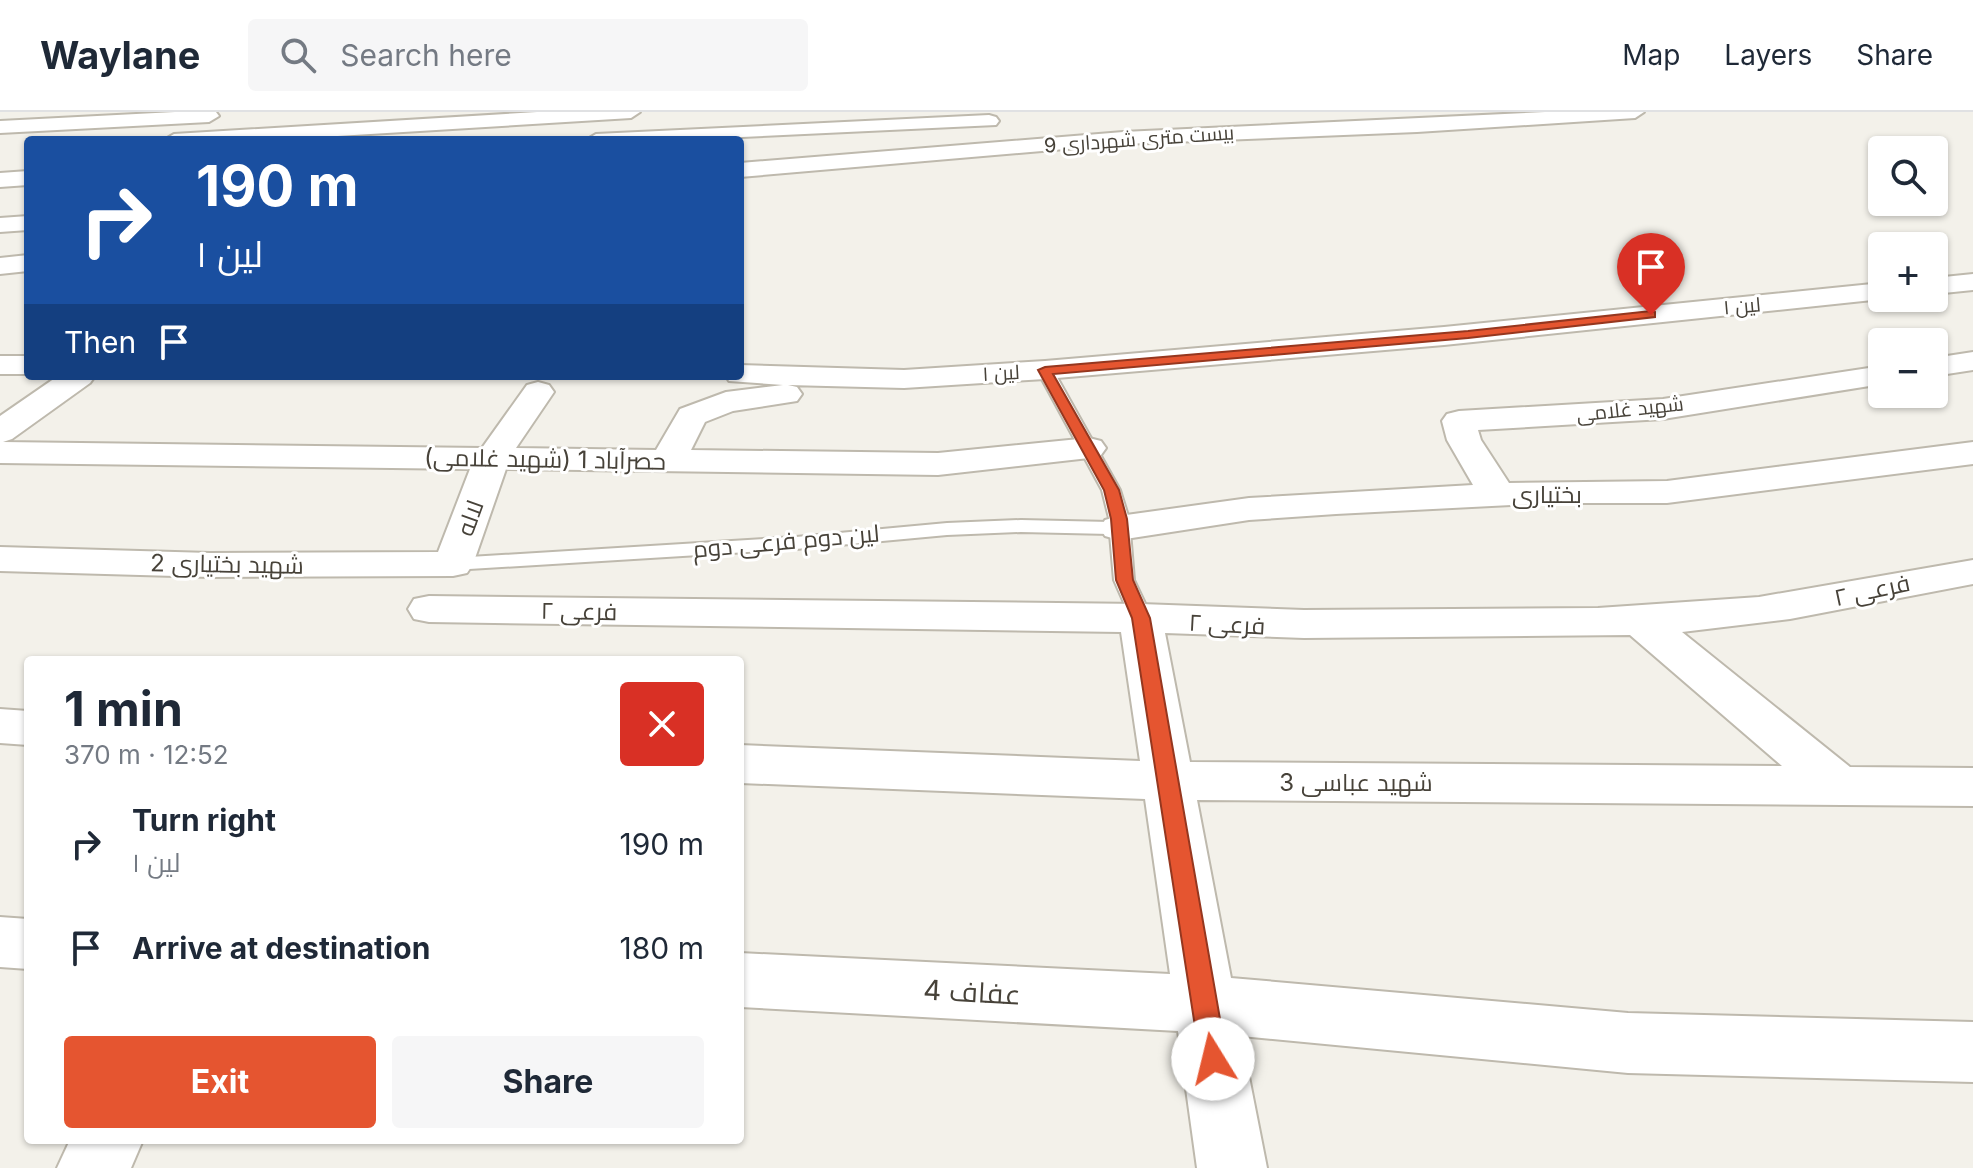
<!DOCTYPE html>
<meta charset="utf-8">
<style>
body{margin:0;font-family:Inter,Cairo,sans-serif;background:#f6f6f7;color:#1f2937;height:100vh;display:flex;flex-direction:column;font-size:30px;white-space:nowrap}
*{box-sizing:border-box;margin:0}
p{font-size:26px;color:#747a83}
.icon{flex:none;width:44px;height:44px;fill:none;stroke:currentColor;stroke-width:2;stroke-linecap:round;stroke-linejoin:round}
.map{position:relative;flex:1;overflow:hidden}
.sheet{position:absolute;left:24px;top:544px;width:720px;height:488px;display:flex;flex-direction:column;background:#fff;border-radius:8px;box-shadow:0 2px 6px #0004}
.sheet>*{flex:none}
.guide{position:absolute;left:24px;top:24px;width:720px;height:244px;border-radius:8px;box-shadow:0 2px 6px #0004;background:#1a4fa0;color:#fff;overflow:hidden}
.fabs{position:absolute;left:1868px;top:24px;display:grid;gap:16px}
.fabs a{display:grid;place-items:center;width:80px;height:80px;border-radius:8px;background:#fff;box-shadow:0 2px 6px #0004;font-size:40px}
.pin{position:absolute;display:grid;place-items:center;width:68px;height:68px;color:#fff;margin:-82px -34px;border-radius:50% 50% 50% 0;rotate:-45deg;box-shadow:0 0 8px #0007}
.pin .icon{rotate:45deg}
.me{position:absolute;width:88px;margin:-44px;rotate:351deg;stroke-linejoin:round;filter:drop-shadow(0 0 6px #0008)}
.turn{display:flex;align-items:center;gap:28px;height:168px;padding:0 40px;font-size:36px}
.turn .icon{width:104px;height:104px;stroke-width:2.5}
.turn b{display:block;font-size:56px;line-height:68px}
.then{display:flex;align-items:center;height:76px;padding:0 40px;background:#0003;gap:16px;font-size:30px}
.round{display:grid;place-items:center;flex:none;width:84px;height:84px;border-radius:8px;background:#f6f6f7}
.summary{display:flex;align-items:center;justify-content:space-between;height:136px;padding:0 40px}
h1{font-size:48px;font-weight:700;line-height:60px}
.cta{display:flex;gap:16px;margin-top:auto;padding:16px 40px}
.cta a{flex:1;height:92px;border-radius:8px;background:#e55530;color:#fff;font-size:32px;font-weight:700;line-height:92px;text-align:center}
.cta a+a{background:#f6f6f7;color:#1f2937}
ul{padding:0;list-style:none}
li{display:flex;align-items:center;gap:24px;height:104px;padding:0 40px}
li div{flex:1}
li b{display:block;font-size:30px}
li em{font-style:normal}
header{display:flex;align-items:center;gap:48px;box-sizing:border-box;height:112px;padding:0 40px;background:#fff;border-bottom:2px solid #e0e1e3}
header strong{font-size:38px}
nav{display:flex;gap:44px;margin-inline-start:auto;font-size:28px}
.search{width:560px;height:72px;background:#f6f6f7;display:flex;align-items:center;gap:20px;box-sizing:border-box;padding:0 28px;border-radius:8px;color:#747a83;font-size:30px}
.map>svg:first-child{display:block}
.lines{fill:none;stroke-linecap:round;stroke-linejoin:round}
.lane-casing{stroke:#beb9ad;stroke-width:4}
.street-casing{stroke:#beb9ad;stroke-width:4}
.lane{fill:#fff;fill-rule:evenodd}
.street{fill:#fff;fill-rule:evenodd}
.route{fill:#e55530;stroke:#95371f;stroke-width:2}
.labels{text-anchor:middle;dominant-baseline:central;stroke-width:6;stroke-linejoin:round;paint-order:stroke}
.far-street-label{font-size:20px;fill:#474239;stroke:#fff}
.street-label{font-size:24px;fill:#474239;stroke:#fff}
.near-street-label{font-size:28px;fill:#474239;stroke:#fff}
</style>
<header>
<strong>Waylane</strong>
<div class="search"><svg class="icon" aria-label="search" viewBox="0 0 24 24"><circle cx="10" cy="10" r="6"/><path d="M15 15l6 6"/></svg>Search here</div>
<nav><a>Map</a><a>Layers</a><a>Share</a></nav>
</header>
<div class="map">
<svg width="1973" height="1056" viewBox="0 0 1973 1056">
<rect width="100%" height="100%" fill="#f3f1ea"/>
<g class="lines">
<g class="lane-casing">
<path id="lane" d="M 1045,253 L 1053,258 L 1120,378 L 1129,407 L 1134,468 L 1152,506 L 1149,511 L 1133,511 L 1114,468 L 1110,422 L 1021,420 L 947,423 L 796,437 L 453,458 L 443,452 L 453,446 L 796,425 L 947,411 L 1021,408 L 1110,410 L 1102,378 L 1037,258 Z"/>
</g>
<g class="street-casing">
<g id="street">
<path d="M 175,0 L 216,0 L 219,4 L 209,10 L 0,21 L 0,9 Z"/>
<path d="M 537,0 L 640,0 L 631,6 L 272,28 L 164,28 L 174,22 Z"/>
<path d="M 1545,0 L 1644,0 L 1635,6 L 1417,20 L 1123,32 L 740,65 L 740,51 L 1123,20 Z"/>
<path d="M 989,3 L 996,5 L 999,9 L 996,13 L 676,28 L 586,28 L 596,22 Z"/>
<path d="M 28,59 L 28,73 L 0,75 L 0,61 Z"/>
<path d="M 28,104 L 28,118 L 0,120 L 0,106 Z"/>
<path d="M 28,143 L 28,159 L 0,162 L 0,146 Z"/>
<path d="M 1973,162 L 1973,178 L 1934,182 L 1934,166 Z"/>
<path d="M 1882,171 L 1882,186 L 1887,186 L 1882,187 L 1444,233 L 1045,267 L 904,276 L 788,273 L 797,275 L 802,282 L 797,289 L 733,299 L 705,310 L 691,338 L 938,341 L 1089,326 L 1101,329 L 1106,336 L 1101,343 L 1089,346 L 938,363 L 506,357 L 473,452 L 467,461 L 453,464 L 210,465 L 0,459 L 0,435 L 210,441 L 438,440 L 470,357 L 0,351 L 0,304 L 58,264 L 95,264 L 90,271 L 12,327 L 3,330 L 482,336 L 527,273 L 538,270 L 549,273 L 554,280 L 516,336 L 656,338 L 680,297 L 726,280 L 783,273 L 729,269 L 726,264 L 740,264 L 740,253 L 904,258 L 1045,249 L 1444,215 Z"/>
<path d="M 1973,240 L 1973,258 L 1934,264 L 1934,246 Z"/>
<rect x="0" y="244" width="28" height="18"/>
<path d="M 1882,254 L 1882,272 L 1663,307 L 1478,318 L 1481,328 L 1509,371 L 1667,369 L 1973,330 L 1973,352 L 1667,391 L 1549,391 L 1336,402 L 1249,408 L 1119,428 L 1105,424 L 1100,416 L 1105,408 L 1119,404 L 1249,386 L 1473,373 L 1447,328 L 1442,309 L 1447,302 L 1459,299 L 1663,287 Z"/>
<path d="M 1973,448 L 1973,472 L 1790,507 L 1682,520 L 1850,655 L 1973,656 L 1973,694 L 1197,688 L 1231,866 L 1628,901 L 1973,910 L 1973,970 L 1628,961 L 1241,924 L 1267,1056 L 1197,1056 L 1178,919 L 740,895 L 740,841 L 1170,862 L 1145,687 L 740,671 L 740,633 L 1140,649 L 1121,520 L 429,510 L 414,507 L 408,497 L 414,487 L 429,484 L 1141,492 L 1304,498 L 1598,496 L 1759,485 ZM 1165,521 L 1304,526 L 1630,523 L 1782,654 L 1190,650 Z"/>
<path d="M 0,597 L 28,599 L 28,633 L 0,631 Z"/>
<path d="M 0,805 L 28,807 L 28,857 L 0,855 Z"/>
<path d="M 70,1028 L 143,1028 L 131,1056 L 57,1056 Z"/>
</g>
</g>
<use href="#lane" class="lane"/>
<use href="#street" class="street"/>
</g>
<path class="route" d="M 1651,199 L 1655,200 L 1655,205 L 1468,226 L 1053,262 L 1119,378 L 1127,407 L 1133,468 L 1150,506 L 1227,947 L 1223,955 L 1213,959 L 1204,955 L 1200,947 L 1132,506 L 1116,468 L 1111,407 L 1104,378 L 1038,258 L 1045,255 L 1468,219 Z"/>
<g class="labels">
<g class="far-street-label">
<text transform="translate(1139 27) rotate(-4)">بیست متری شهرداری 9</text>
<text transform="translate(1742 194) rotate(-5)">لین ۱</text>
<text transform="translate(1001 261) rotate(-3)">لین ۱</text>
<text transform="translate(1630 297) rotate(-6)">شهید غلامی</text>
</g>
<g class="street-label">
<text transform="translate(545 347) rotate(1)">حصرآباد 1 (شهید غلامی)</text>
<text x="1547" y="382">بختیاری</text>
<text transform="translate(470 406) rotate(-70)">لاله</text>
<text transform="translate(786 429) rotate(-5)">لین دوم فرعی دوم</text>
<text transform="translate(227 452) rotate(1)">شهید بختیاری 2</text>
<text transform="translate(1872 478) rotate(-12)">۲ فرعی</text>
<text transform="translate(579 499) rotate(1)">۲ فرعی</text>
<text transform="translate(1227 512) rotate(3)">۲ فرعی</text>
<text x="1356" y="670">شهید عباسی 3</text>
</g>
<g class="near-street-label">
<text transform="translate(972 880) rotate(3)">عفاف 4</text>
</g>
</g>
</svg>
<div class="fabs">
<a><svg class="icon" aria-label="search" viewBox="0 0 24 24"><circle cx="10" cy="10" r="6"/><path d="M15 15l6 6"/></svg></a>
<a>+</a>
<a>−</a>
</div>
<div class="pin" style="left:1651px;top:203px;background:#d93025"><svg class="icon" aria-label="arrive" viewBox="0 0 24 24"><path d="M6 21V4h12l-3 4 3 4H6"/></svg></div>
<svg class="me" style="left:1213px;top:947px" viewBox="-20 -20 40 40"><circle r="19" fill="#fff"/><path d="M0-13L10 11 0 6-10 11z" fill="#e55530"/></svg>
<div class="guide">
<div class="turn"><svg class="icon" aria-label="right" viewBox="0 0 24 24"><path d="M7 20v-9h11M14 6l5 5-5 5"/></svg><div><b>190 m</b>لین ۱</div></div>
<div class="then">Then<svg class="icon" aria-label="arrive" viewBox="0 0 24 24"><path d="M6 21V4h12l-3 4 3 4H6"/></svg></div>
</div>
<section class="sheet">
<div class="summary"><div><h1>1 min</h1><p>370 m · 12:52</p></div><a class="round" style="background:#d93025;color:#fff"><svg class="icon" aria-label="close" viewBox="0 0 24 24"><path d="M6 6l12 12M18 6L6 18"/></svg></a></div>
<ul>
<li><svg class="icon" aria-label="right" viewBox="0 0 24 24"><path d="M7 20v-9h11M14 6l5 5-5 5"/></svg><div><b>Turn right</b><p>لین ۱</p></div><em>190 m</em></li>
<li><svg class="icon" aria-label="arrive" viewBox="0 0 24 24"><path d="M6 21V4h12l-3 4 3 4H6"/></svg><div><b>Arrive at destination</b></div><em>180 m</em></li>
</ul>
<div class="cta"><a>Exit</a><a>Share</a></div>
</section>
</div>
